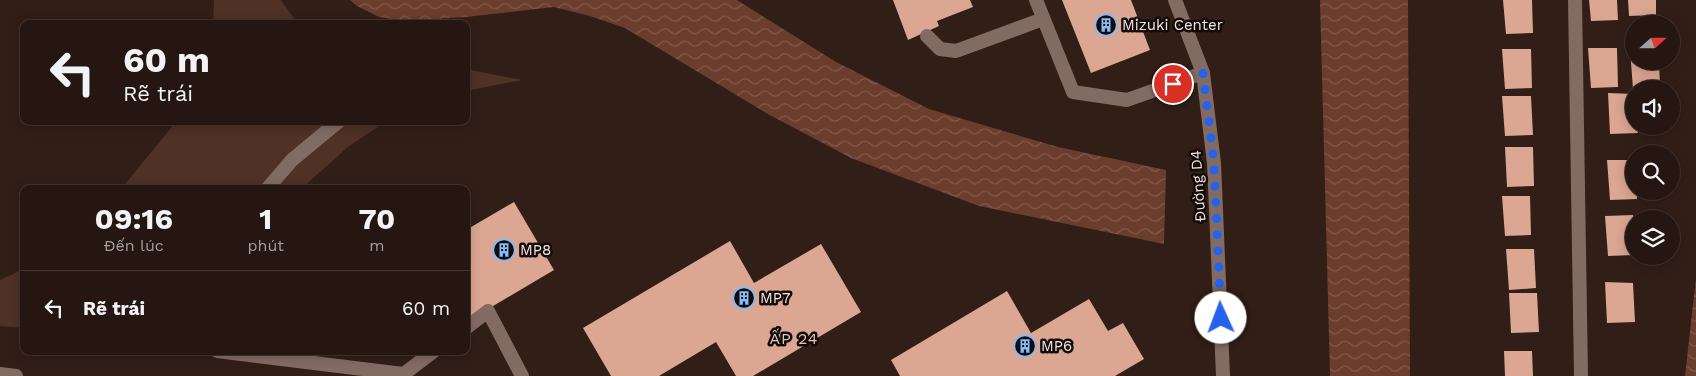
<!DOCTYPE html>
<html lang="vi">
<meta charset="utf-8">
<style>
body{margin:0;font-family:"Work Sans",sans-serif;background:#31231f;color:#f1f3f6;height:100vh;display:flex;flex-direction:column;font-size:19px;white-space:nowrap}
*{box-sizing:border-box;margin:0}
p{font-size:16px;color:#a39f9f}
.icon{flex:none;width:28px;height:28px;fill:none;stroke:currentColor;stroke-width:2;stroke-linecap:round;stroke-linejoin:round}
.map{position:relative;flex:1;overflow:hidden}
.side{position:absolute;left:20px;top:185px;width:450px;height:170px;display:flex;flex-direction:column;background:#251611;border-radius:10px;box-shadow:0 2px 12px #0003,0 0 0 1px #423531}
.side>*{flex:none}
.top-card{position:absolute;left:20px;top:20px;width:450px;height:105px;border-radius:10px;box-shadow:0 2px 12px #0003,0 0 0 1px #423531;background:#251611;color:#f1f3f6;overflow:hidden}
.needle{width:32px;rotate:69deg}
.tools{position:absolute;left:1625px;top:15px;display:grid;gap:10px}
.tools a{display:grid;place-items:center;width:55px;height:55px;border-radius:50%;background:#251611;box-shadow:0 2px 12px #0003,0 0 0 1px #423531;font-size:25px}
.pin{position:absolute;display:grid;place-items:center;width:42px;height:42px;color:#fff;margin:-21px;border:2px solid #fff;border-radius:50%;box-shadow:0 1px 5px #0007}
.me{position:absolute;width:55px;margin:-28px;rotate:358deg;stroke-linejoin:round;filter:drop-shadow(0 0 4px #0008)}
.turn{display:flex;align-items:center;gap:18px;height:105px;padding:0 20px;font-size:22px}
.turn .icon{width:65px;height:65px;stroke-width:2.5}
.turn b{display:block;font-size:35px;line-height:42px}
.eta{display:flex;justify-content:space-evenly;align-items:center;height:85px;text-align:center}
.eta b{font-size:30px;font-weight:700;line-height:35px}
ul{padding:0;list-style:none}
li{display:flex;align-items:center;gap:15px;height:75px;padding:0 20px;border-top:1px solid #423531}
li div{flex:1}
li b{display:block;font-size:19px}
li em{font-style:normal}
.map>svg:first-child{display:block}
.green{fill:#4f3126}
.water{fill:url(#water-waves)}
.building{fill:#dba692}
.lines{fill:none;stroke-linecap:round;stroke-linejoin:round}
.service{stroke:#826b63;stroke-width:14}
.minor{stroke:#826b63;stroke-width:14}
.route{stroke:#2563eb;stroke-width:9;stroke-dasharray:0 16.2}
.labels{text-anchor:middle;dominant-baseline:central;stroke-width:5;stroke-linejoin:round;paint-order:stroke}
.poi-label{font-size:15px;fill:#f2e5e0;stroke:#130b08;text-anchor:start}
.street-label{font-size:15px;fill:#f2e5e0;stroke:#130b08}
.neighbourhood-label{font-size:16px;letter-spacing:1px;fill:#dec4bb;stroke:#130b08}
</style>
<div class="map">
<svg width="1696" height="376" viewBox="0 0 1696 376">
<defs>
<pattern id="water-waves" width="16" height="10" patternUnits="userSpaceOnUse" patternTransform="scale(1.25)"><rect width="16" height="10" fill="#6b3d2d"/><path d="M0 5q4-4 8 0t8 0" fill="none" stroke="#81594b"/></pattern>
</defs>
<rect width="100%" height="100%" fill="#311e17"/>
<g class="green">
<path d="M 214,0 L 281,0 L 298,24 L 213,24 Z"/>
<path d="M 466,69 L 522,80 L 466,91 Z"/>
<path d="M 175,121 L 387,121 L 349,146 L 301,189 L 121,189 L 171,128 Z"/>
<path d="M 24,269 L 24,328 L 0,326 L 0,280 Z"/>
</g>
<g class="water">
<path d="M 350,0 L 737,0 L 836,62 L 929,109 L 1058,147 L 1166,170 L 1164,244 L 979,206 L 851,158 L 766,113 L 625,28 L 590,16 L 554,7 L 466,17 L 404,21 L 379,17 L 357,6 Z"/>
<path d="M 1320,0 L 1408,0 L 1410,376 L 1330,376 Z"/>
<path d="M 1696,278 L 1696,376 L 1685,376 Z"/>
</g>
<g class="building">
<path d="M 893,0 L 970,0 L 973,7 L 937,21 L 939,26 L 908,40 Z"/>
<path d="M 1062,0 L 1131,0 L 1150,50 L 1091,73 Z"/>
<path d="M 1503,0 L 1532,0 L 1533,33 L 1506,34 Z"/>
<path d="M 1589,0 L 1617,0 L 1618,20 L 1591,21 Z"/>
<path d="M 1628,0 L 1656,0 L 1656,15 L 1629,16 Z"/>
<path d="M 1588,48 L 1617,48 L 1618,87 L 1591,88 Z"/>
<path d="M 1502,49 L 1531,49 L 1532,88 L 1505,89 Z"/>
<path d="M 1630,49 L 1634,49 L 1634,61 L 1659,61 L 1660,88 L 1633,89 Z"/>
<path d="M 1608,93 L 1634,94 L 1634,126 L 1637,126 L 1638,133 L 1610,134 Z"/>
<path d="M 1502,96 L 1531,96 L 1533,135 L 1505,136 Z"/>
<path d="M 1505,147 L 1533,147 L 1534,186 L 1507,187 Z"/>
<path d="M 1607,160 L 1634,160 L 1634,191 L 1637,191 L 1637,199 L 1610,200 Z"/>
<path d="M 1502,196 L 1530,196 L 1531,235 L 1505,236 Z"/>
<path d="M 514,202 L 554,270 L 466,322 L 466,230 Z"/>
<path d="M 1633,215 L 1634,255 L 1608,256 L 1605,216 Z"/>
<path d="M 730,241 L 754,283 L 821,244 L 861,312 L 753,376 L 736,376 L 716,342 L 659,376 L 611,376 L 583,328 Z"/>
<path d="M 1506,249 L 1534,249 L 1536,288 L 1509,290 Z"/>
<path d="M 1605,282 L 1633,283 L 1635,322 L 1607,323 Z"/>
<path d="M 1007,291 L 1031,333 L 1089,299 L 1108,331 L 1123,323 L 1144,359 L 1115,376 L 900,376 L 891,360 Z"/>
<path d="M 1509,293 L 1537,293 L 1539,332 L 1511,333 Z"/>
<path d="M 1504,351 L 1532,351 L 1533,376 L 1505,376 Z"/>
</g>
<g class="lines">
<g class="service">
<path d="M 1036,0 L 1073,92 L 1127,100 L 1203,73"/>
<path d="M 927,36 L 940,49 L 956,51 L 1043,19"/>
<path d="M 267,189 L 292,160 L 339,121"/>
<path d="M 466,328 L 488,311 L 522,376"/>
<path d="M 217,351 L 403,374"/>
<path d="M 401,376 L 434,351"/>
</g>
<g class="minor">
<path d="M 1175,0 L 1203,73 L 1214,163 L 1223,376"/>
<path d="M 1575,0 L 1581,376"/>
<path d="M 0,374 L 16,376"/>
</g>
</g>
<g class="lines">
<path class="route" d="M 1173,84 L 1203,73 L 1214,163 L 1221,318"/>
</g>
<defs>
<g id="building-ring" transform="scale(1.125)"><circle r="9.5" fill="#130b08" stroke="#82bcfa" stroke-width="1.5"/><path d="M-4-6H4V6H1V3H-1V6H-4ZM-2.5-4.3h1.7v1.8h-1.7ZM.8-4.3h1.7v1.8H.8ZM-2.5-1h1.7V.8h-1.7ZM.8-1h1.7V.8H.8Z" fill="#82bcfa"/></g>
</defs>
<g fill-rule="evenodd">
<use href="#building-ring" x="1106" y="25"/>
<use href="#building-ring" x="504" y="250"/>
<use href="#building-ring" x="744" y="298"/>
<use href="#building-ring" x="1025" y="346"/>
</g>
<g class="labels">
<g class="poi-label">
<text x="1122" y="25">Mizuki Center</text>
<text x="520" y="250">MP8</text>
<text x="760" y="298">MP7</text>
<text x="1041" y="346">MP6</text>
</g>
<g class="street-label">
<text transform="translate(1198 186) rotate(-94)">Đường D4</text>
</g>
<g class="neighbourhood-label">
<text x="794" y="338">ẤP 24</text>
</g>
</g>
</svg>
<div class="tools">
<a><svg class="needle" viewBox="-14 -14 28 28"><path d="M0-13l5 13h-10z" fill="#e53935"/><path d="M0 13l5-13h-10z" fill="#a39f9f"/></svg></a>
<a><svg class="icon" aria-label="sound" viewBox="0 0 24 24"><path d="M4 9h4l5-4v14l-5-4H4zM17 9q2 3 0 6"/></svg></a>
<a><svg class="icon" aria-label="search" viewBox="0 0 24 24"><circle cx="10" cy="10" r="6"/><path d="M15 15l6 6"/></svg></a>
<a><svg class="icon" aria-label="layers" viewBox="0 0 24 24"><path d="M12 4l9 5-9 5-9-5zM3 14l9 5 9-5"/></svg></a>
</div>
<div class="pin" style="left:1173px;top:84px;background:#d93025"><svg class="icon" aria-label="arrive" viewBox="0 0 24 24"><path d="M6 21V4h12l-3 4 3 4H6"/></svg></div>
<svg class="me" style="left:1221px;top:318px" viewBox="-20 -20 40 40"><circle r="19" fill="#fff"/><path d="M0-13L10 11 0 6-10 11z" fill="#2563eb"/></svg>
<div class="top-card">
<div class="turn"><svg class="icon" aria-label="left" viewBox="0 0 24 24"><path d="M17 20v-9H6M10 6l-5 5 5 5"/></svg><div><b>60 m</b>Rẽ trái</div></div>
</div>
<section class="side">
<div class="eta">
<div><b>09:16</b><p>Đến lúc</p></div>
<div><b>1</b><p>phút</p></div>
<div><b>70</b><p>m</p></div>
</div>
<ul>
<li><svg class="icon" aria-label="left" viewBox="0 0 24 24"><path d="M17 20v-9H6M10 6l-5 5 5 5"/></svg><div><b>Rẽ trái</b></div><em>60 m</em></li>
</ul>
</section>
</div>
